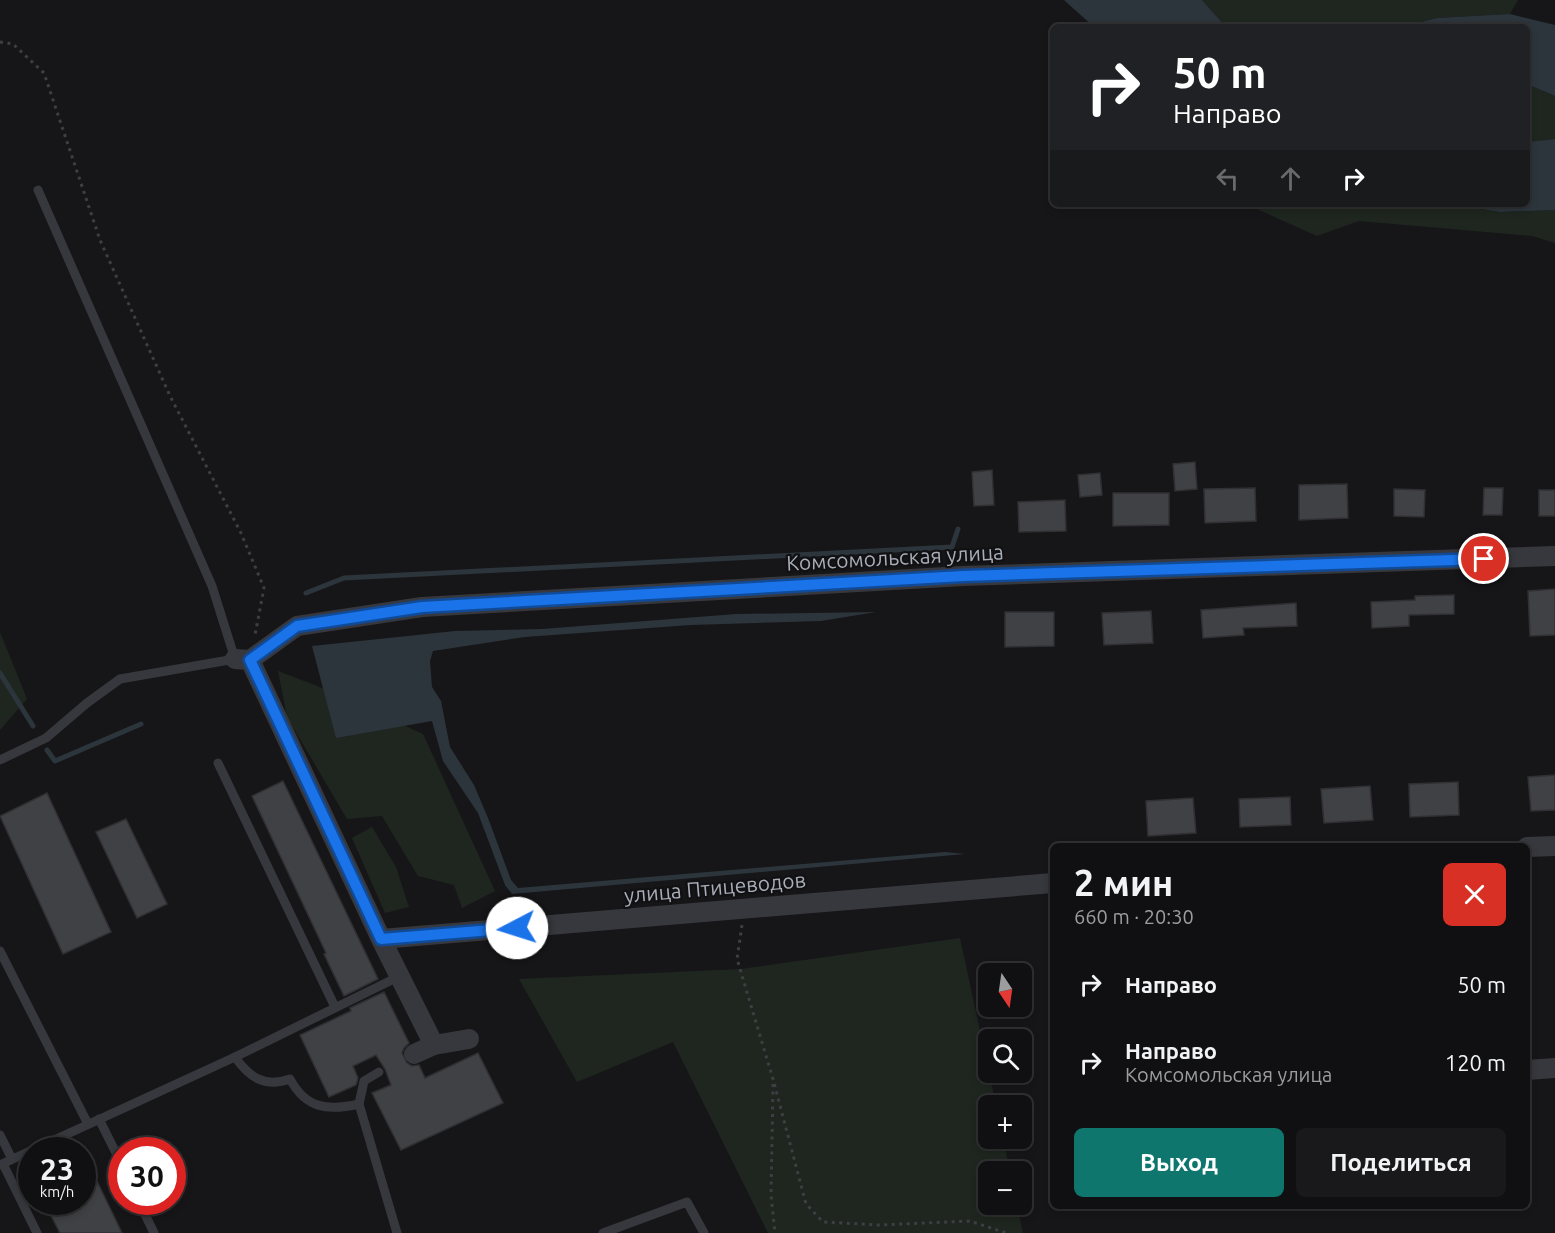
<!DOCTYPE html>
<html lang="ru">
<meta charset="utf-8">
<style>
body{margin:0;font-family:Ubuntu,sans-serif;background:#19191b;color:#f1f3f6;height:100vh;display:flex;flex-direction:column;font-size:22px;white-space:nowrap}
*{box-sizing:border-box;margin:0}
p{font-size:20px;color:#9c9d9f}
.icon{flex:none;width:33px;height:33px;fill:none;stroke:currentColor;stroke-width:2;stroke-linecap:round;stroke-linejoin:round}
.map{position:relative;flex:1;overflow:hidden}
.drawer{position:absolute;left:1050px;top:843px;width:480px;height:366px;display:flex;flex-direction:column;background:#101012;border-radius:9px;box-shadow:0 3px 9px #0003,0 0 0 2px #303032}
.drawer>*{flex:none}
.guide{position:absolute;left:1050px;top:24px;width:480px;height:183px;border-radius:9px;box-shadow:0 3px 9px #0003,0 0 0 2px #303032;background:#202124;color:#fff;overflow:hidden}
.needle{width:39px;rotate:167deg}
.tools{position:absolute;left:978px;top:963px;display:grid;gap:12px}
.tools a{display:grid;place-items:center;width:54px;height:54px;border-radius:9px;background:#101012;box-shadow:0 3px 9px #0003,0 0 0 2px #303032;font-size:30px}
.speed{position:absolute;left:18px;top:1137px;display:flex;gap:12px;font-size:30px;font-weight:700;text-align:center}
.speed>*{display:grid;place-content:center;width:78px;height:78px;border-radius:50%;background:#101012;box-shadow:0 3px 9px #0003,0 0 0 2px #303032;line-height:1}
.speed small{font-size:15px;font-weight:400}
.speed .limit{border:9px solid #d22;background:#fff;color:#111}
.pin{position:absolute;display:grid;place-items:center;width:51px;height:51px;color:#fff;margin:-26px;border:3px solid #fff;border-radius:50%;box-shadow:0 2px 6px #0007}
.me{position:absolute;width:66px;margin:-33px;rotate:265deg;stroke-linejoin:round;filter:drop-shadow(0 0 4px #0008)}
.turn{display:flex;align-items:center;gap:21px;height:126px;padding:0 24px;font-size:27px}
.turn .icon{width:78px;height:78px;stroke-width:2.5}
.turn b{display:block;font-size:42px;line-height:51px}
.lanes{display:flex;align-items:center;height:57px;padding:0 24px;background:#0003;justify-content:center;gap:30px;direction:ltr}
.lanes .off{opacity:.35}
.round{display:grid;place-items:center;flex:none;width:63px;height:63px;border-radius:9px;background:#19191b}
.summary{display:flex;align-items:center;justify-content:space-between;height:102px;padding:0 24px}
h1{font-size:36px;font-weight:700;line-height:45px}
.button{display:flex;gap:12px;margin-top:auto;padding:12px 24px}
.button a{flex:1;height:69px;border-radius:9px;background:#0f766e;color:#fff;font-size:24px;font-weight:700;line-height:69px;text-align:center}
.button a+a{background:#19191b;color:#f1f3f6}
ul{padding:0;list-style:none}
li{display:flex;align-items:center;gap:18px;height:78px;padding:0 24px}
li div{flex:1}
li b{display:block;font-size:22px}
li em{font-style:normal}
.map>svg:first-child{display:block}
.green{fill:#1e261f}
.water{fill:#2c353c}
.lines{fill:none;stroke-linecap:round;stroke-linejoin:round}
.stream{stroke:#2c353c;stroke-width:5}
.building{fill:#404145;stroke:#303034;stroke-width:1.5}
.path{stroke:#3d3f44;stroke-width:3;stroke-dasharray:3 4.5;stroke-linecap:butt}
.service{stroke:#37383d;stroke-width:9}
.minor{stroke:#37383d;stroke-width:20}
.route-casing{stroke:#114b97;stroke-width:15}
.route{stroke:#1a73e8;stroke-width:10}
.labels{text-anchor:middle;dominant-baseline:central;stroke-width:4.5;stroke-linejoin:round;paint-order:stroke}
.street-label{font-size:21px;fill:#a8adb8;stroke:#111113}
</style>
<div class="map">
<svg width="1555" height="1233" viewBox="0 0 1555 1233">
<rect width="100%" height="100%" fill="#161618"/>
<g class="green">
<path d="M 1202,0 L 1518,0 L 1510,14 L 1437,18 L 1401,27 L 1226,27 Z"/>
<path d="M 1527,84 L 1555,96 L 1555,139 L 1527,142 Z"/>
<path d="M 1254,204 L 1451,204 L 1500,212 L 1555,210 L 1555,243 L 1532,236 L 1359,221 L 1317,236 L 1259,210 Z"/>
<path d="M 0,632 L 27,699 L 0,730 Z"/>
<path d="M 278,671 L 315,685 L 423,734 L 495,891 L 462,908 L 454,885 L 418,876 L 382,816 L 347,819 L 287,717 Z"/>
<path d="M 372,827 L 396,867 L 409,907 L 385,913 L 352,838 Z"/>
<path d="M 960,938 L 996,1105 L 988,1106 L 988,1138 L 1003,1139 L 1010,1171 L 988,1172 L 988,1204 L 1017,1205 L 1023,1233 L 768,1233 L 673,1042 L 577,1082 L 519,979 L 741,969 Z"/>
</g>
<g class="water">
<path d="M 1064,0 L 1202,0 L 1226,27 L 1094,27 Z"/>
<path d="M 1510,14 L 1555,25 L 1555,96 L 1527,84 L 1527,27 L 1401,27 L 1437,18 Z"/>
<path d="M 1555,139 L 1555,210 L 1500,212 L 1451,204 L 1527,204 L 1527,142 Z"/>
<path d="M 876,612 L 821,621 L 691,625 L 525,637 L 433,651 L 430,661 L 432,687 L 441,701 L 450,747 L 474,785 L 488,818 L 511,880 L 518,888 L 945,852 L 965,854 L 512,894 L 505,885 L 478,813 L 443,761 L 432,721 L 336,738 L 312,646 L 455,631 L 542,629 L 736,614 Z"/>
</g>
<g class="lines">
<g class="stream">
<path d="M 306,593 L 344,578 L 952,547 L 958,529"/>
<path d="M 0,673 L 33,726"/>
<path d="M 47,750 L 55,761 L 141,724"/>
</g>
</g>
<g class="building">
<path d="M 1195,462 L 1197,489 L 1175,491 L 1173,464 Z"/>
<path d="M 992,470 L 994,505 L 974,506 L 972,472 Z"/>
<path d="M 1100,473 L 1102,495 L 1080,497 L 1078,475 Z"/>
<path d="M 1347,484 L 1348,518 L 1299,520 L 1299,485 Z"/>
<path d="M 1255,488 L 1256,521 L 1205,523 L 1204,489 Z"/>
<path d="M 1484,488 L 1503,488 L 1502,515 L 1483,515 Z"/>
<path d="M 1394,489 L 1425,490 L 1424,517 L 1394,516 Z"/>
<rect x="1539" y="490" width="16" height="26"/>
<path d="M 1113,493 L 1169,493 L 1169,525 L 1113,526 Z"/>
<path d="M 1065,500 L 1066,531 L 1019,532 L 1018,502 Z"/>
<path d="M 1555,589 L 1555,635 L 1530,636 L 1528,591 Z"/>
<path d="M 1454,595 L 1454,614 L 1409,615 L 1409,626 L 1372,628 L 1371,602 L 1415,600 L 1415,596 Z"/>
<path d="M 1296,603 L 1297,626 L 1243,628 L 1244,635 L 1203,638 L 1201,610 Z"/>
<path d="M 1151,611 L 1153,643 L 1104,645 L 1102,613 Z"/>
<path d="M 1005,612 L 1054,612 L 1054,646 L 1005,647 Z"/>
<path d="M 1555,775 L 1555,810 L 1531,811 L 1528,777 Z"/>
<path d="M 283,781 L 378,979 L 344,996 L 324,954 L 326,953 L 252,796 Z"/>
<path d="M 1458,782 L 1459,815 L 1410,817 L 1409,784 Z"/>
<path d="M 1370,786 L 1373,820 L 1324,823 L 1321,789 Z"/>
<path d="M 47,793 L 111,932 L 63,954 L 0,816 Z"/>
<path d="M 1290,797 L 1291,825 L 1240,827 L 1239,799 Z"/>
<path d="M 1193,798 L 1196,833 L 1148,836 L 1146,801 Z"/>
<path d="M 126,819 L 167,904 L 137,918 L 96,832 Z"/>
<path d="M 384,992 L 409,1043 L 404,1048 L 402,1053 L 407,1063 L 412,1066 L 419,1065 L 425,1078 L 478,1053 L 503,1103 L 401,1150 L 372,1093 L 391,1085 L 385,1069 L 376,1055 L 353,1066 L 358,1078 L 356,1085 L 329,1097 L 300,1035 L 351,1011 L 350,1008 Z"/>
<path d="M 82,1150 L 122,1233 L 60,1233 L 44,1202 L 82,1202 Z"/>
</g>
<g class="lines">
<g class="path">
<path d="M 0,42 L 13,44 L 44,73 L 100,240 L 170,396 L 241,533 L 264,588 L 255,635"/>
<path d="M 742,925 L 737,959 L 773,1079 L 806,1204 L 823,1222 L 879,1225 L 970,1221 L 1006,1233"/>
<path d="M 773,1084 L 771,1195 L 775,1233"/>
</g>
<g class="service">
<path d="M 0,760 L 46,738 L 87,703 L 120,679 L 235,659 L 212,586 L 38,190"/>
<path d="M 218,763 L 335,1007"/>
<path d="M 0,951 L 88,1124"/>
<path d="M 235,1057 C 249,1077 264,1088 290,1079 C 306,1109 328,1111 359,1104 L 397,1233"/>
<path d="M 359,1104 L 364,1081 L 379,1072"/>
<path d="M 99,1119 L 122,1165"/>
<path d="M 0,1135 L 12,1159"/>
<path d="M 3,1164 L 37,1233"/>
<path d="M 0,1165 L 235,1057 L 400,976"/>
<path d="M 139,1202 L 154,1233"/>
<path d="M 603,1233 L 687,1202 L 704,1233"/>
</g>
<g class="minor">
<path d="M 235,659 L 250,660 L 381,939 L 434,1045 L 414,1054"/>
<path d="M 250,660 L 297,626 L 422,607 L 963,576 L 1555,556"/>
<path d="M 1527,847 L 1555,846"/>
<path d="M 381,939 L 1053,883"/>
<path d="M 434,1045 L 469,1039"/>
<path d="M 1527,1070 L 1555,1068"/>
</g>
</g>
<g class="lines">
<g class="route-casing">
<path id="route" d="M 517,928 L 381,939 L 250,660 L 297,626 L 422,607 L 963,576 L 1484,559"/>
</g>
<use href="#route" class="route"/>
</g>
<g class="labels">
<g class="street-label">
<text transform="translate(895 557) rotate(-3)">Комсомольская улица</text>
<text transform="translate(715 887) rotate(-5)">улица Птицеводов</text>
</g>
</g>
</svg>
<div class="tools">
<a><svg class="needle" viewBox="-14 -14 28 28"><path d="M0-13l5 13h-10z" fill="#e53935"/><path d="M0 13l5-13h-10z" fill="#9c9d9f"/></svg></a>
<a><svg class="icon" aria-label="search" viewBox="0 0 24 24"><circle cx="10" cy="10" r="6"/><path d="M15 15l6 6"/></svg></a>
<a>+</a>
<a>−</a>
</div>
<div class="speed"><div>23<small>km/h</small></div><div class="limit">30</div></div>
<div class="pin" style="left:1484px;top:559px;background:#d93025"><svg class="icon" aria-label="arrive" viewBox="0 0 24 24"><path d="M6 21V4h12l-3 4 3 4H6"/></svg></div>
<svg class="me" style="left:517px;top:928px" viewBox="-20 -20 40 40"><circle r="19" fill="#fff"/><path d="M0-13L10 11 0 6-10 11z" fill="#1a73e8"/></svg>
<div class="guide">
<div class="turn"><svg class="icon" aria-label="right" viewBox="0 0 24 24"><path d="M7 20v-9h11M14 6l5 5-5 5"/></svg><div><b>50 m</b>Направо</div></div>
<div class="lanes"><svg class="icon off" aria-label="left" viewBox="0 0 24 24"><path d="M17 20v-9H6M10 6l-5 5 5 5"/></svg><svg class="icon off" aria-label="ahead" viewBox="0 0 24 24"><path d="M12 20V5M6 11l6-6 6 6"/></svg><svg class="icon" aria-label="right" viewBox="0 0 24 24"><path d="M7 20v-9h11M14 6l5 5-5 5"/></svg></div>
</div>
<section class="drawer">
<div class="summary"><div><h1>2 мин</h1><p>660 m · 20:30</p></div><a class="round" style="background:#d93025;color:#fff"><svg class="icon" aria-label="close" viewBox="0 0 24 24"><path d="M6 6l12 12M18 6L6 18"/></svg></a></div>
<ul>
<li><svg class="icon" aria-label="right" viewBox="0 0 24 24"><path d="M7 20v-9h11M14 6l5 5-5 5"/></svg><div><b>Направо</b></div><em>50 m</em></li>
<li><svg class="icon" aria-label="right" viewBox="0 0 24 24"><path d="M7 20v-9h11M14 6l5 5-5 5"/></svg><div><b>Направо</b><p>Комсомольская улица</p></div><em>120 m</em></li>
</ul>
<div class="button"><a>Выход</a><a>Поделиться</a></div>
</section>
</div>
